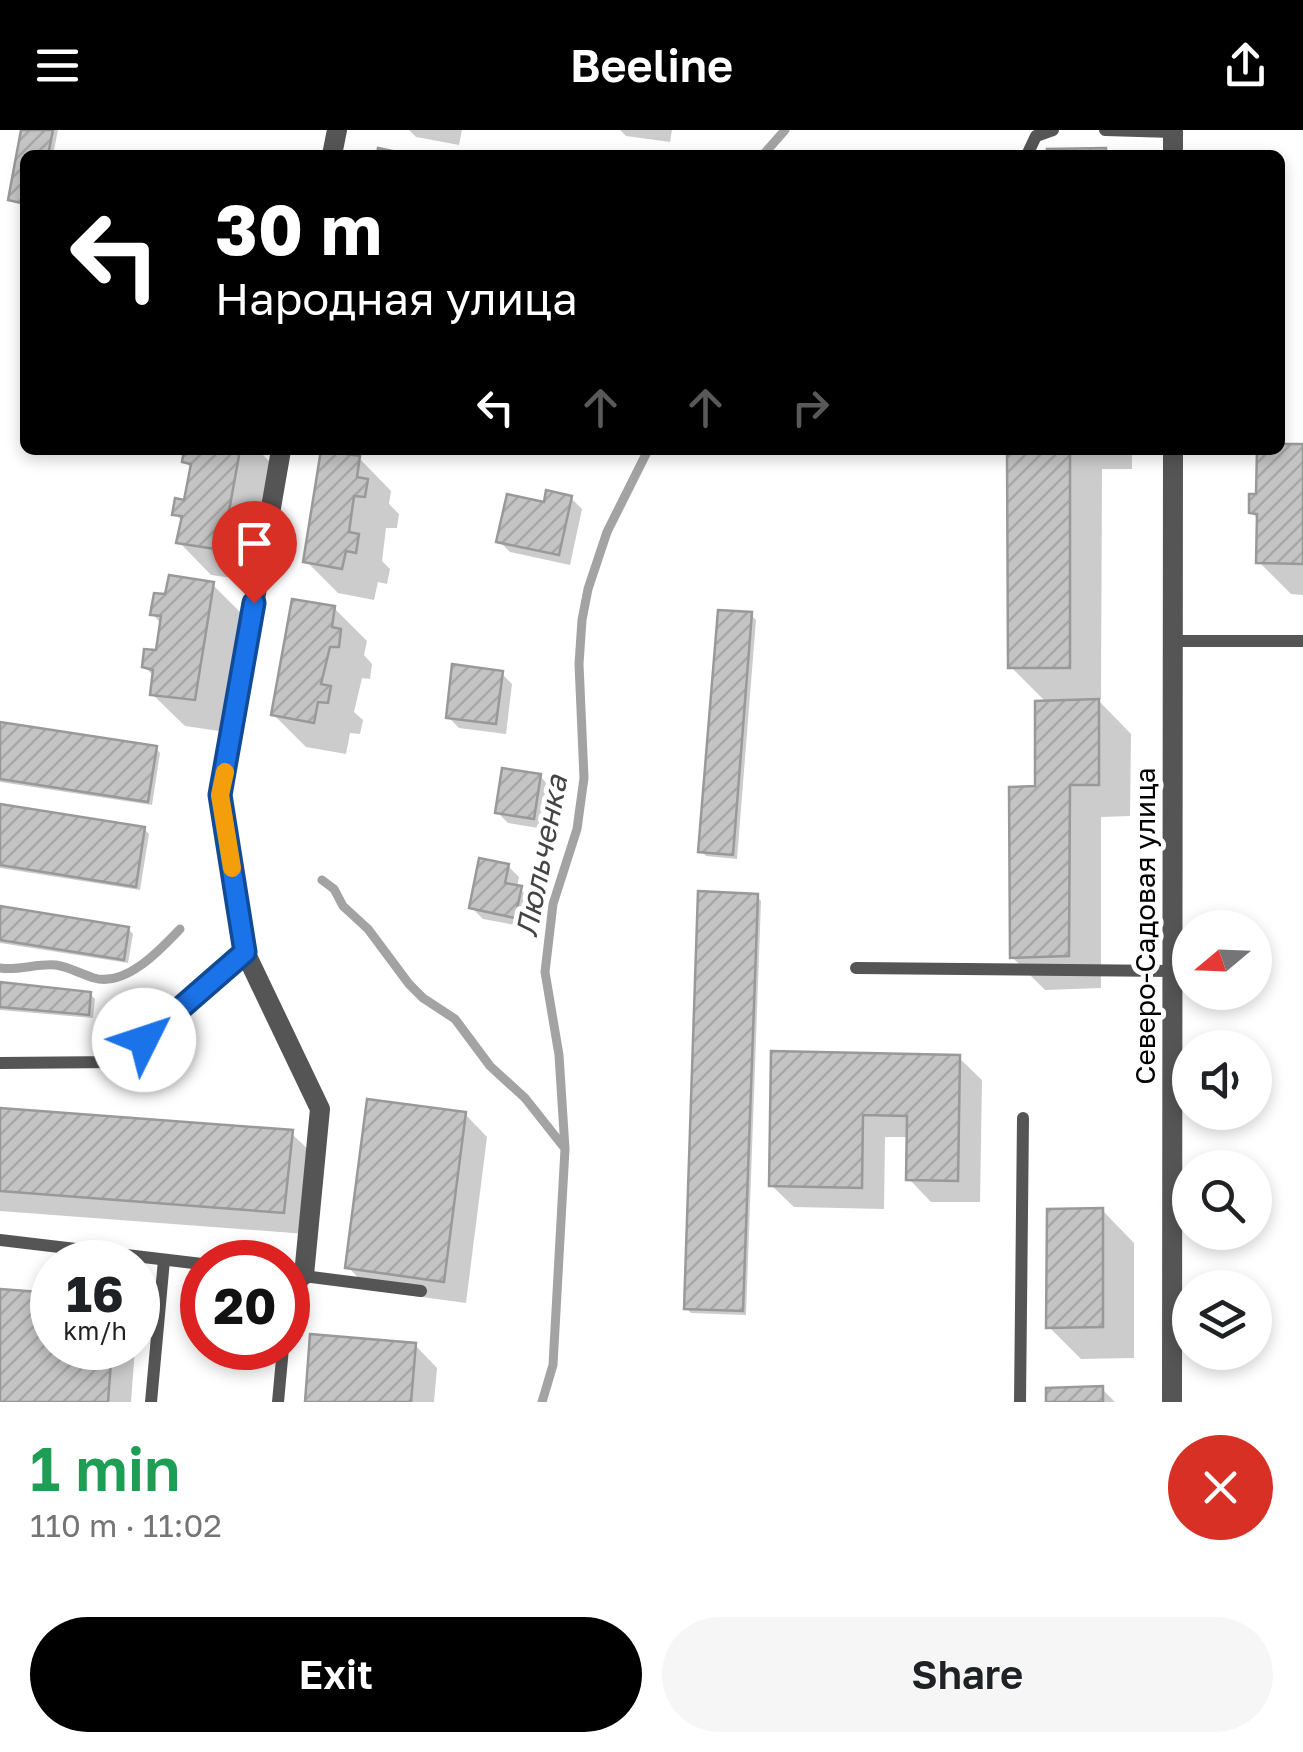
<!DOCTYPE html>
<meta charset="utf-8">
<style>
body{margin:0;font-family:"Golos Text",sans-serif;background:#f6f6f6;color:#202124;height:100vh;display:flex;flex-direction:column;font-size:38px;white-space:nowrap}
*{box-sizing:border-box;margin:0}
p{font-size:32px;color:#757577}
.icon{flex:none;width:55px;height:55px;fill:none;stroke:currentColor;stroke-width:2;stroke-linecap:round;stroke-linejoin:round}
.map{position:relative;height:1272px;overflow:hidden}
.details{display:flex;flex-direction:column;background:#fff;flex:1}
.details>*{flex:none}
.guide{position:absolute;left:20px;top:20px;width:1265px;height:305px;border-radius:15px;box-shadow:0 5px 15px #0003;background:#000;color:#fff;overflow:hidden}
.needle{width:65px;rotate:251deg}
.controls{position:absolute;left:1172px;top:780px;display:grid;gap:20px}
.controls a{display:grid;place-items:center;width:100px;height:100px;border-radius:50%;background:#fff;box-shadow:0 5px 15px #0003;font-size:50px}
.speed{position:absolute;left:30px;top:1110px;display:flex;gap:20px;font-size:50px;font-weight:700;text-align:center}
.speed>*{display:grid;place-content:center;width:130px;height:130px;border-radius:50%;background:#fff;box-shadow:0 5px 15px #0003;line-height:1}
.speed small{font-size:25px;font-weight:400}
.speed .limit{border:15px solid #d22;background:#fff;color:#111}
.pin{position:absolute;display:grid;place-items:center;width:85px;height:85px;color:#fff;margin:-102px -42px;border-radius:50% 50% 50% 0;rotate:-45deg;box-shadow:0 0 10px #0007}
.pin .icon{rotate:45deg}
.me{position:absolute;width:110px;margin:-55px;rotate:49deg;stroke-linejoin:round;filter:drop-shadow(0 0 8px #0008)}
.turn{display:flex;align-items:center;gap:35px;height:210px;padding:0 30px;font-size:45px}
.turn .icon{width:130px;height:130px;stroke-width:2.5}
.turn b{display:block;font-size:70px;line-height:85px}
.lanes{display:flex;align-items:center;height:95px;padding:0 30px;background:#0003;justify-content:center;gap:50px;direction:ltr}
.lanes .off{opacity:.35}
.round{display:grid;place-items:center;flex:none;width:105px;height:105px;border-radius:52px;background:#f6f6f6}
.head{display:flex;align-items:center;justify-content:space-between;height:170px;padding:0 30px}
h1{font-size:60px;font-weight:600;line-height:75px;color:#1e9e55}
.action{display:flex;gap:20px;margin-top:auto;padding:20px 30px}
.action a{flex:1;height:115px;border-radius:60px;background:#000;color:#fff;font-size:40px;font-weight:600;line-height:115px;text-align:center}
.action a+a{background:#f6f6f6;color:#202124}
header{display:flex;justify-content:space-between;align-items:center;height:130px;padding:0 30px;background:#000;color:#fff;font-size:45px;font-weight:600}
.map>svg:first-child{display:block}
.shadow{fill:#0003}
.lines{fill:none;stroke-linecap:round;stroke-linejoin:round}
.stream{stroke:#a3a3a3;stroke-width:9}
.building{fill:url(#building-hatch);stroke:#999;stroke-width:2.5}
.lane{stroke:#555;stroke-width:12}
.street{stroke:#555;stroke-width:20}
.route-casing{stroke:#114b97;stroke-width:25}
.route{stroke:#1a73e8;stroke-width:18}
.slow{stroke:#f59e0b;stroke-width:18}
.labels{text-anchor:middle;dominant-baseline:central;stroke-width:10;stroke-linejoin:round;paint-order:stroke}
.street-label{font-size:28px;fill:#000;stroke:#fff}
.water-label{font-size:30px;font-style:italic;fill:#444;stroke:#fff}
</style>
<header><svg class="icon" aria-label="menu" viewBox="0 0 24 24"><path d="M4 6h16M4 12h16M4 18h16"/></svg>Beeline<svg class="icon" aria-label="share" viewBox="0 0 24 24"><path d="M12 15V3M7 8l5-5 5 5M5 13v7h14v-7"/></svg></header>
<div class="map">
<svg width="1303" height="1272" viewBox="0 0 1303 1272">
<defs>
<pattern id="building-hatch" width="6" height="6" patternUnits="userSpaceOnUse" patternTransform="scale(2.5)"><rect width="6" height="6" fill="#c4c4c4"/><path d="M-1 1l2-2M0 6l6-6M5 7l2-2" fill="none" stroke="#a7a7a7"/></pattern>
</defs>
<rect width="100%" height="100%" fill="#fff"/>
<g class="shadow">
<path d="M 24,0 L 58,0 L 53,25 L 25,25 L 25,76 L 11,70 Z"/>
<path d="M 409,0 L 462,0 L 459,15 L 416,7 Z"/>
<path d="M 620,0 L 672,0 L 670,12 L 626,6 Z"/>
<path d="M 1280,316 L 1303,317 L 1303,465 L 1291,464 L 1259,432 L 1259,390 L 1251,382 L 1259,366 L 1259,320 L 1280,320 Z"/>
<path d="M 187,320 L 258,320 L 274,336 L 254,451 L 211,445 L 179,412 L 183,392 L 175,384 L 186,373 L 192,339 L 184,331 Z"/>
<path d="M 1010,320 L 1132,320 L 1132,339 L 1102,339 L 1101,569 L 1097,569 L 1131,604 L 1130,686 L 1101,687 L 1101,858 L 1045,860 L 1012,827 L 1047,573 L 1011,537 Z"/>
<path d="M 359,328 L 391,361 L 389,374 L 399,384 L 397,398 L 386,398 L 382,431 L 390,439 L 387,454 L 378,452 L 374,470 L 338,463 L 306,431 Z"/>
<path d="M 571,368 L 582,379 L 570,435 L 510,422 L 499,411 Z"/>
<path d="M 212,454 L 245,487 L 226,602 L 185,596 L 152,564 L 155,547 L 144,536 L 158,523 L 162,494 L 152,484 L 167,467 Z"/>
<path d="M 334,478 L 367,511 L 364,525 L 372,534 L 370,549 L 362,548 L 354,582 L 363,590 L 360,604 L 350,603 L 346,624 L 306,617 L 274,585 Z"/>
<path d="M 751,485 L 756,490 L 737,729 L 706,726 L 701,721 Z"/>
<path d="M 501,543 L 512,554 L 506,604 L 459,598 L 448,587 Z"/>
<path d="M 0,595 L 156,618 L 160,623 L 152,675 L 0,652 Z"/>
<path d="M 540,646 L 551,658 L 544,699 L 508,693 L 497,682 Z"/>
<path d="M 0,677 L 144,699 L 149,704 L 140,760 L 0,738 Z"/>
<path d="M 508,736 L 519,747 L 517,757 L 532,769 L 526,797 L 483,789 L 472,778 Z"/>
<path d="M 756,766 L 761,771 L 746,1185 L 691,1183 L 686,1178 Z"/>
<path d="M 0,779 L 128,799 L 133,804 L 128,833 L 0,813 Z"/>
<path d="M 0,854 L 90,864 L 95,869 L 93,888 L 0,880 Z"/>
<path d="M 773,924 L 959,928 L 982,950 L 980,1072 L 931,1072 L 909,1049 L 909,1007 L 885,1007 L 884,1079 L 794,1077 L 771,1055 Z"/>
<path d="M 0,980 L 291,1003 L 314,1025 L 306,1104 L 0,1081 Z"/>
<path d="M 465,984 L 487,1007 L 466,1173 L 370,1160 L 348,1137 Z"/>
<path d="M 1102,1080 L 1134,1113 L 1134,1228 L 1081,1229 L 1049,1197 Z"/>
<path d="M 0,1161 L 52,1166 L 52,1218 L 135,1218 L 131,1272 L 0,1272 Z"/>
<path d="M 415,1215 L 437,1238 L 434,1272 L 307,1272 Z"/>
<path d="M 1102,1259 L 1115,1272 L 1049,1272 Z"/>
</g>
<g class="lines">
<g class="stream">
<path d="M 763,25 L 785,0"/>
<path d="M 322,750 L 334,759 L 343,776 L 368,799 L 409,854 L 423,868 L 455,889 L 490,936 L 525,968 L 563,1016"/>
<path d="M 0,838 C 19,841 37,833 56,835 C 69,837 81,844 94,848 C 126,857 160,820 180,799"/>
<path d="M 542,1272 L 553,1235 L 565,1019 L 559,925 L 545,842 L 553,774 L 577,699 L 584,648 L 579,534 L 582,490 L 588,459 L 607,402 L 648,320"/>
</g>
</g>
<g class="building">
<path d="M 21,0 L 53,0 L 48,25 L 25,25 L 25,74 L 8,70 Z"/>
<path d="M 378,18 L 412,25 L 377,25 Z"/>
<path d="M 1106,18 L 1106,25 L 1047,25 L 1047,19 Z"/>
<path d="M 1280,314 L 1303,314 L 1303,434 L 1256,433 L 1257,384 L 1249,383 L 1249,364 L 1256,364 L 1257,320 L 1280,320 Z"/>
<path d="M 184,320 L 240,320 L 222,420 L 176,413 L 182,386 L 172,385 L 175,368 L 184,370 L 191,334 L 182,332 Z"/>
<path d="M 321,320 L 360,326 L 357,347 L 368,349 L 365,367 L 354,366 L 349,402 L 359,404 L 356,423 L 346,421 L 342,439 L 303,432 Z"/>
<path d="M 1007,320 L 1070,320 L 1070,538 L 1008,538 Z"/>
<path d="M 546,360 L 572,366 L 559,425 L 496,412 L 507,364 L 544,372 Z"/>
<path d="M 169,445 L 214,452 L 195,570 L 150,565 L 153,540 L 142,537 L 144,519 L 156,520 L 161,486 L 150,485 L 154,463 L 165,464 Z"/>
<path d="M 292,469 L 335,476 L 332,497 L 341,499 L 339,517 L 330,517 L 321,554 L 331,556 L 328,573 L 318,572 L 314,593 L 271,585 Z"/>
<path d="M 718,480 L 752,482 L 733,725 L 698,722 Z"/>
<path d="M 452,534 L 503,541 L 496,594 L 446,588 Z"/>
<path d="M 1099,569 L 1099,655 L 1070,655 L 1069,826 L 1010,828 L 1009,657 L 1035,656 L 1035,571 Z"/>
<path d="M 0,592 L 157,616 L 148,672 L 0,649 Z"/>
<path d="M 502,638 L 541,644 L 534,689 L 495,683 Z"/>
<path d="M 0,674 L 145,697 L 136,757 L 0,735 Z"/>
<path d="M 479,728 L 509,734 L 505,753 L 522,756 L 515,788 L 469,778 Z"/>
<path d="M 698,761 L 758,764 L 743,1181 L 684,1179 Z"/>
<path d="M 0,776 L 129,797 L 124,830 L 0,810 Z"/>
<path d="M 0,852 L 91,862 L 89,885 L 0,877 Z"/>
<path d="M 771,921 L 960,925 L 958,1051 L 906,1050 L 907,986 L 863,985 L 862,1058 L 769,1056 Z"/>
<path d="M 367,969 L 466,982 L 444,1152 L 345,1138 Z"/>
<path d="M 0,978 L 293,1000 L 284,1083 L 0,1061 Z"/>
<path d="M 1103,1078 L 1103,1197 L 1046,1198 L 1047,1079 Z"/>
<path d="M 0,1159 L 52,1163 L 52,1218 L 112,1218 L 108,1272 L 0,1272 Z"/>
<path d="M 310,1204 L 416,1213 L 411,1272 L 305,1272 Z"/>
<path d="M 1103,1256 L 1103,1272 L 1046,1272 L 1046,1258 Z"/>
</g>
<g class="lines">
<g class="lane">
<path d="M 1105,0 L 1173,2"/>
<path d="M 1027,25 L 1036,6 L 1053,0"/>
<path d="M 1173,511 L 1303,511"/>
<path d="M 856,838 L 1171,841"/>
<path d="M 0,933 L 118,932 L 245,822"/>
<path d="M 0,1110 L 202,1134"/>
<path d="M 288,1144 L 421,1161"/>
<path d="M 288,1202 L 304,1145"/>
<path d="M 151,1272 L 164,1130"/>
<path d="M 278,1272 L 283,1218"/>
<path d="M 1020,1272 L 1023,988"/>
</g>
<g class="street">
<path d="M 1173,0 L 1173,25"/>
<path d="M 332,25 L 337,0"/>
<path d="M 281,320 L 221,665 L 245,822 L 320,979 L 304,1145"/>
<path d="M 1172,1272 L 1173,320"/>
</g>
</g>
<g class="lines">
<g class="route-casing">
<path id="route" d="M 144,910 L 245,822 L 220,665 L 254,473"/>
</g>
<use href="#route" class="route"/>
<path class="slow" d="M 225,642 L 220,665 L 232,738"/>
</g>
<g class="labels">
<g class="street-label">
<text transform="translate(1144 796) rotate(-90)">Северо-Садовая улица</text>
</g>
<g class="water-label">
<text transform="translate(541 726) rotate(-79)">Люльченка</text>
</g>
</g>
</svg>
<div class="controls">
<a><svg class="needle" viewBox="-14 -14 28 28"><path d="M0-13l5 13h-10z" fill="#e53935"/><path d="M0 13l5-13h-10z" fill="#757577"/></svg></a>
<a><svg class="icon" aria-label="sound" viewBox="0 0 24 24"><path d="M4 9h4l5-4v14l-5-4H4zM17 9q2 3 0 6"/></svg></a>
<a><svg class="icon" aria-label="search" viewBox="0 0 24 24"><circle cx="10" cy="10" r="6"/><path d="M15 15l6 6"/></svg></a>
<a><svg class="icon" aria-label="layers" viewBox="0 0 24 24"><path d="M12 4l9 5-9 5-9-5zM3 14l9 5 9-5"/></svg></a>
</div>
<div class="speed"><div>16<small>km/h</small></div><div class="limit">20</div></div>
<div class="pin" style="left:254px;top:473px;background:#d93025"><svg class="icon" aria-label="arrive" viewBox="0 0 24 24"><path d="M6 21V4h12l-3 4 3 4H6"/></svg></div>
<svg class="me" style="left:144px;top:910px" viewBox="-20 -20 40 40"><circle r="19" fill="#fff"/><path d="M0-13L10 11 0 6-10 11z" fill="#1a73e8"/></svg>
<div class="guide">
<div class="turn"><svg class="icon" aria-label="left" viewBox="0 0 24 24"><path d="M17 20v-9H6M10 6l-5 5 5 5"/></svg><div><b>30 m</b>Народная улица</div></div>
<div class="lanes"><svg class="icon" aria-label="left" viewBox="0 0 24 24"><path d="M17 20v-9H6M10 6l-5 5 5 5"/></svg><svg class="icon off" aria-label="ahead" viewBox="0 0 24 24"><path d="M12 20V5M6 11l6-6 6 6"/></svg><svg class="icon off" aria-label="ahead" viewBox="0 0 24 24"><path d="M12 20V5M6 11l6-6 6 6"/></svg><svg class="icon off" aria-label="right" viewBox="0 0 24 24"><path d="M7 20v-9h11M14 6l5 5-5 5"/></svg></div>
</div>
</div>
<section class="details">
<div class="head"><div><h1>1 min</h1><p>110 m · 11:02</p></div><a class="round" style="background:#d93025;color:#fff"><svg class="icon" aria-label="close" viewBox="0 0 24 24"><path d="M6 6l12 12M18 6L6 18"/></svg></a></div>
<div class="action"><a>Exit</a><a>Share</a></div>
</section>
